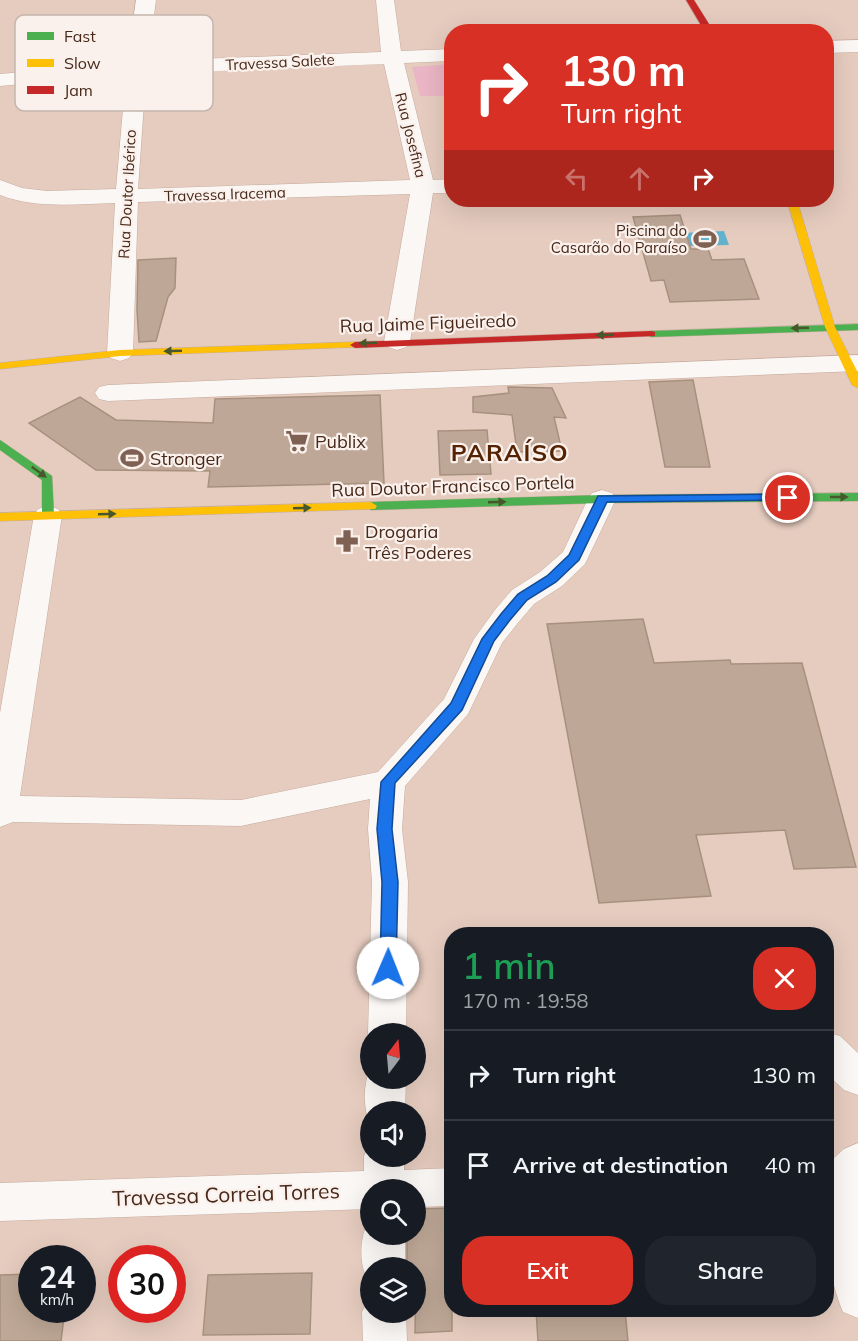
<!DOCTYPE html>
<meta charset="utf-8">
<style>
body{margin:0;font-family:Mulish,sans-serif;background:#20242c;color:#f1f3f6;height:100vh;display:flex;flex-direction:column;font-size:22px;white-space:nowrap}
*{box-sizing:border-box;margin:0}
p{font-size:20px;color:#9ea1a6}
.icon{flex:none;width:33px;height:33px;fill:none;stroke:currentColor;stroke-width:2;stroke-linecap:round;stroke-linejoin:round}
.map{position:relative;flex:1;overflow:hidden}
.side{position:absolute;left:444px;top:927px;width:390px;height:390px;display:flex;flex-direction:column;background:#171b24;border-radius:24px;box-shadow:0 6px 24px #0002}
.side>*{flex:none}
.top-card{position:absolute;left:444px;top:24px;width:390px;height:183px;border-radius:24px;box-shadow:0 6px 24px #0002;background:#d93025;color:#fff;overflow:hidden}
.needle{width:39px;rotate:16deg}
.controls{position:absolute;left:360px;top:1023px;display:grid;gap:12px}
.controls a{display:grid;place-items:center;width:66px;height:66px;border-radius:50%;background:#171b24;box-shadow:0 6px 24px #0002;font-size:30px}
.speed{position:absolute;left:18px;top:1245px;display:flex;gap:12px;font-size:30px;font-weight:700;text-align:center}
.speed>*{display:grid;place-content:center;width:78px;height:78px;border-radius:50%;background:#171b24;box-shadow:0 6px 24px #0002;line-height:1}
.speed small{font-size:15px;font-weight:400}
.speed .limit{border:9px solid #d22;background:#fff;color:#111}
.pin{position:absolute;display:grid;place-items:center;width:51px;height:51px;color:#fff;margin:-26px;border:3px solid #fff;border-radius:50%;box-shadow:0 2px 6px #0007}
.me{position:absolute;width:66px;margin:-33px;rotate:1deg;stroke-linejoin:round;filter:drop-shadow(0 0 4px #0008)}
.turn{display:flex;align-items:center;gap:21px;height:126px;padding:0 18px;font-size:27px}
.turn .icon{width:78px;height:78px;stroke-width:2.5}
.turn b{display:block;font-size:42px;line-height:51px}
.lanes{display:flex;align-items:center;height:57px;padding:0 18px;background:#0003;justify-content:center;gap:30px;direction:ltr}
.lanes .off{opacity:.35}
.round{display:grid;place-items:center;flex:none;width:63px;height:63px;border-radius:24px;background:#20242c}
.summary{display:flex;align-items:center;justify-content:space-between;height:102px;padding:0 18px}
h1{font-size:36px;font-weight:600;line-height:45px;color:#1e9e55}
.button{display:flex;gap:12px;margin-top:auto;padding:12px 18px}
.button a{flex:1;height:69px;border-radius:24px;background:#d93025;color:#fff;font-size:24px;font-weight:600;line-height:69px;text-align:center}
.button a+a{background:#20242c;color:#f1f3f6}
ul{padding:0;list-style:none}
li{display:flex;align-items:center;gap:18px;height:90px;padding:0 18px;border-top:2px solid #363941}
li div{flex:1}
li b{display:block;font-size:22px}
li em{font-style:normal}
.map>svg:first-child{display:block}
.green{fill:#eab5c4}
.water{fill:#63b2cd}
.building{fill:#bea796;stroke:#a7917e;stroke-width:1.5}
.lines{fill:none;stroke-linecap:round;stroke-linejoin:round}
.street-casing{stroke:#c5ab9d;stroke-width:1}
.fast-casing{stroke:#c5ab9d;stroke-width:1}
.slow-casing{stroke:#c5ab9d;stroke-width:1}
.jam-casing{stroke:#c5ab9d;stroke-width:1}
.street{fill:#fbf7f5;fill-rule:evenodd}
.fast{fill:#4caf50;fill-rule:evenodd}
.slow{fill:#ffc107;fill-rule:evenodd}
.jam{fill:#c62828;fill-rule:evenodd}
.oneway{fill:#49572c}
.route{fill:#1a73e8;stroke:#114b97;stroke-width:1.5}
.labels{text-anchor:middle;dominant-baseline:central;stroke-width:4.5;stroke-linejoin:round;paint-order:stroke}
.far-street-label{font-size:15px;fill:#472819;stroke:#faf1ed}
.far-poi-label{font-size:15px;fill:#472819;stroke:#faf1ed;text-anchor:end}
.street-label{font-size:18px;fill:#472819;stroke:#faf1ed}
.poi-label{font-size:18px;fill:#472819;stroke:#faf1ed;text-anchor:start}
.near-street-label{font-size:21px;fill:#472819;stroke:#faf1ed}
.district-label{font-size:24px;font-weight:bold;letter-spacing:1.5px;fill:#552304;stroke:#faf1ed}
.key{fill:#faf1ed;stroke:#c4b5ad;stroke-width:1.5}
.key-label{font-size:16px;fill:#472819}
</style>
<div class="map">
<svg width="858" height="1341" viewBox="0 0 858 1341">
<rect width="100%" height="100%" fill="#e6ccbf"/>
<path class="green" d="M 451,64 L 451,96 L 420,96 L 412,67 Z"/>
<path class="water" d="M 724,231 L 729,245 L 687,246 L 682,233 Z"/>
<g class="building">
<path d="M 680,215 L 691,249 L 708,249 L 712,260 L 744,259 L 759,299 L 670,302 L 664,280 L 651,281 L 633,217 Z"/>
<path d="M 176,258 L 175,288 L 168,297 L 156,341 L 139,342 L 137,310 L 138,260 Z"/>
<path d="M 693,380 L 710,467 L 665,467 L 649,382 Z"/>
<path d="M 508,387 L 552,388 L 566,418 L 554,417 L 562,451 L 517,452 L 512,415 L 473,412 L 473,397 L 509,393 Z"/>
<path d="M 380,395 L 384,483 L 208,487 L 210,471 L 96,470 L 29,423 L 80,397 L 116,420 L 213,423 L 215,399 Z"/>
<path d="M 487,430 L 491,474 L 440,475 L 438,431 Z"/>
<path d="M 643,619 L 654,663 L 730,660 L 731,664 L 802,663 L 856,867 L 794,869 L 785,830 L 696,835 L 711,896 L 599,903 L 547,624 Z"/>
<path d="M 452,1208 L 452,1331 L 415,1333 L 416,1268 L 407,1268 L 407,1234 L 416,1234 L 416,1209 Z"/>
<path d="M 312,1273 L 310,1334 L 203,1335 L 208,1275 Z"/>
<path d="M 32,1274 L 32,1310 L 65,1310 L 61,1341 L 0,1341 L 0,1275 Z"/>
<path d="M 536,1310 L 625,1310 L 628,1341 L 538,1341 Z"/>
</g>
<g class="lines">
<g class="street-casing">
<g id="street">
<path d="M 136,0 L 156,0 L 148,61 L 381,52 L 376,0 L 394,0 L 401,51 L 452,49 L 452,61 L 404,63 L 433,180 L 452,179 L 452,193 L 433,193 L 410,342 L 406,347 L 397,350 L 388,347 L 384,342 L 410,194 L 138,202 L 133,353 L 129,358 L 120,361 L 111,358 L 107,353 L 115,203 C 77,204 36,209 0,195 L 0,180 L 22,188 L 47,191 L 116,189 L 126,75 L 0,86 L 0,74 L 127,63 ZM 384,64 L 410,180 L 138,189 L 146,74 Z"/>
<path d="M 858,40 L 858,52 L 826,53 L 826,41 Z"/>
<path d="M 858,355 L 858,371 L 108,401 L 99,399 L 95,393 L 99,387 L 108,385 Z"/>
<path d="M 602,490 L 612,493 L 616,499 L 585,564 L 562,586 L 534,604 L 517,624 L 502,643 L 468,714 L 405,786 L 402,829 L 408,882 L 406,1034 L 370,1034 L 370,1039 L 368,1034 L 372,882 L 368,829 L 370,799 L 241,826 L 13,822 L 0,827 L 0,713 L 34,515 L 38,509 L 48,506 L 58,509 L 62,515 L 20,796 L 241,800 L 378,772 L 444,699 L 474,639 L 495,610 L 512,590 L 540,572 L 563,552 L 588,499 L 592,493 Z"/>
<path d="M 826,1032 L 840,1036 L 858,1053 L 858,1095 L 844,1090 L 826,1073 Z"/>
<path d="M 370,1069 L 370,1078 L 406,1078 L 405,1112 L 370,1112 L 370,1124 C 363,1108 363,1085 370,1069 Z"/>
<path d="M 370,1143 L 370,1156 L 404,1156 L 404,1170 L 452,1168 L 452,1206 L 416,1207 L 416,1190 L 370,1190 L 370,1209 L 0,1221 L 0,1183 L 364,1171 L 364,1156 Z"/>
<path d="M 858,1143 L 858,1318 L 843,1312 C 823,1266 826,1213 826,1165 L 844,1149 Z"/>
<path d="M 370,1219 L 370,1234 L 405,1234 L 405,1268 L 370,1268 L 370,1283 C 358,1268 359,1235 370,1219 Z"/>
<path d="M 370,1296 L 370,1312 L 406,1312 L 407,1341 L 363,1341 L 362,1312 Z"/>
</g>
</g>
<g class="fast-casing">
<g id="fast">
<path d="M 858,324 L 858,330 L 651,337 L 646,334 L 651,331 Z"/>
<path d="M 0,440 L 52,476 L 54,515 L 52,518 L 44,518 L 42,515 L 42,480 L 0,450 Z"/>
<path d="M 858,493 L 858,501 L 602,503 L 371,510 L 365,506 L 371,502 L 602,495 Z"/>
</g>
</g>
<g class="slow-casing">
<g id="slow">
<path d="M 787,200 L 797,200 L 835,327 L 858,373 L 858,388 L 852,385 L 825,327 Z"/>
<path d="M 355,342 L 359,343 L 359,347 L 120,356 L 0,369 L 0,363 L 120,350 Z"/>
<path d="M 371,502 L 377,506 L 375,509 L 0,521 L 0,513 Z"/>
</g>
</g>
<g class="jam-casing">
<g id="jam">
<path d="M 686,0 L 694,0 L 714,32 L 705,32 Z"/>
<path d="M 651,331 L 655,332 L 655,336 L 355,348 L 350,345 L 355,342 Z"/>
</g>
</g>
<use href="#street" class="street"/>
<use href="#fast" class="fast"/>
<use href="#slow" class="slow"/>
<use href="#jam" class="jam"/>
</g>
<defs><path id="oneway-solid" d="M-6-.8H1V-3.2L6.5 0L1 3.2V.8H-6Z" transform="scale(1.5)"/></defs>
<g class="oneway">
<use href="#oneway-solid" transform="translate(800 328) rotate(178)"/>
<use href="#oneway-solid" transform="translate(605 335) rotate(178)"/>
<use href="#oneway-solid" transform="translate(368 343) rotate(178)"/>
<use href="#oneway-solid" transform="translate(173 351) rotate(178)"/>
<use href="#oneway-solid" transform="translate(39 472) rotate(36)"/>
<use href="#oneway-solid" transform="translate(839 497)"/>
<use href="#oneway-solid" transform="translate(497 502) rotate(-2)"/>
<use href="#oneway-solid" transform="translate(302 508) rotate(-2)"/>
<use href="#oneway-solid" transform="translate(107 514) rotate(-2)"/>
</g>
<path class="route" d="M 788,494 L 792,495 L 792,500 L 607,502 L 579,560 L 556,582 L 527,600 L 510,620 L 494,641 L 462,710 L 395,783 L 392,829 L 398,882 L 396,968 L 394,973 L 388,975 L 382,973 L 380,968 L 382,882 L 377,829 L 381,782 L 451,703 L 482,639 L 501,614 L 518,594 L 547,576 L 569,555 L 598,496 Z"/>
<defs>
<g id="stadium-bare" transform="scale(1.8)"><path d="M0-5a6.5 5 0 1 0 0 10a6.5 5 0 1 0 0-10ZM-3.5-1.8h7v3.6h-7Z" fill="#7f6153" stroke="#faf1ed" stroke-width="2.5" paint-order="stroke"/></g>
<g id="supermarket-bare" transform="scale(1.8)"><path d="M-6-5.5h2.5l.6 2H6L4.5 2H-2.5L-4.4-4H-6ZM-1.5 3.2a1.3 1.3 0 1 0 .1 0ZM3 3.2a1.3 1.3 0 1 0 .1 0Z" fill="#7f6153" stroke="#faf1ed" stroke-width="2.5" paint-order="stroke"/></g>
<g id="pharmacy-bare" transform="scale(1.8)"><path d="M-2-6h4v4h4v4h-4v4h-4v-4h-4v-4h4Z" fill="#7f6153" stroke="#faf1ed" stroke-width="2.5" paint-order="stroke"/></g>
</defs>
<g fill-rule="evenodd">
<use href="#stadium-bare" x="705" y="239"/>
<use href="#supermarket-bare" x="297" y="441"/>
<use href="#stadium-bare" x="132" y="458"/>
<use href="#pharmacy-bare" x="347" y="541"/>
</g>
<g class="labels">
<g class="far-street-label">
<text transform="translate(280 62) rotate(-3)">Travessa Salete</text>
<text transform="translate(411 135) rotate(76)">Rua Josefina</text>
<text transform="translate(127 194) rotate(-87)">Rua Doutor Ibérico</text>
<text transform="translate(225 194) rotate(-2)">Travessa Iracema</text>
</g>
<g class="far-poi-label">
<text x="687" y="230">Piscina do<tspan x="687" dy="17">Casarão do Paraíso</tspan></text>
</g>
<g class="street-label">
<text transform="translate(428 323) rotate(-2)">Rua Jaime Figueiredo</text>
<text transform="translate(453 486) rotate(-2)">Rua Doutor Francisco Portela</text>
</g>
<g class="poi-label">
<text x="315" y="441">Publix</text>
<text x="150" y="458">Stronger</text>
<text x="365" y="531">Drogaria<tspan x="365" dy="21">Três Poderes</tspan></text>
</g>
<g class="near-street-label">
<text transform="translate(226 1194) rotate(-2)">Travessa Correia Torres</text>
</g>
<g class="district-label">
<text x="510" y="452">PARAÍSO</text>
</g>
</g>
<rect x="15" y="15" width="198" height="96" rx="9" class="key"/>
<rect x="27" y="32" width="27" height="8" fill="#4caf50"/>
<rect x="27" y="59" width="27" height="8" fill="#ffc107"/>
<rect x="27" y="86" width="27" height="8" fill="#c62828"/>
<g class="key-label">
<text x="64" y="42">Fast</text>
<text x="64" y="69">Slow</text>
<text x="64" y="96">Jam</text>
</g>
</svg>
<div class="controls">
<a><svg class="needle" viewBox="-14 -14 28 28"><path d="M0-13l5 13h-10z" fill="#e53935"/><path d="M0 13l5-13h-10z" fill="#9ea1a6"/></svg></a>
<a><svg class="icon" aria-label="sound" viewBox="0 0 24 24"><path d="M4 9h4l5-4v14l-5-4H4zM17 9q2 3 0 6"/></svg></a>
<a><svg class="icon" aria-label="search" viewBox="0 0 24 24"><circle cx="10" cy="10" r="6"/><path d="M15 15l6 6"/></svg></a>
<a><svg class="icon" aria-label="layers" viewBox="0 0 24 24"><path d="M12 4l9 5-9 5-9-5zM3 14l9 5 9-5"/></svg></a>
</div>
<div class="speed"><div>24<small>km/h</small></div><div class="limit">30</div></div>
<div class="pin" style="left:788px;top:498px;background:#d93025"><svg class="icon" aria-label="arrive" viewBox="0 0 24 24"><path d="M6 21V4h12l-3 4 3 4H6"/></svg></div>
<svg class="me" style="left:388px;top:968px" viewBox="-20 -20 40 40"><circle r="19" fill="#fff"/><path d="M0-13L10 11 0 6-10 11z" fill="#1a73e8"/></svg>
<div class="top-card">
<div class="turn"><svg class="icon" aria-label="right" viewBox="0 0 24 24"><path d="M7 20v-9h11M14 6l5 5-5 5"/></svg><div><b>130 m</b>Turn right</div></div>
<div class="lanes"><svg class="icon off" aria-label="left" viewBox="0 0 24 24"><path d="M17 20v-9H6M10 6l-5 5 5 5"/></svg><svg class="icon off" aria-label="ahead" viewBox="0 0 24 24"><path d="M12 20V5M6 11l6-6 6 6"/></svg><svg class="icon" aria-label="right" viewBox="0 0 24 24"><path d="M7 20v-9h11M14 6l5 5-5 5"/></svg></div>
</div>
<section class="side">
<div class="summary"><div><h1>1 min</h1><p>170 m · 19:58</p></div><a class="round" style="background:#d93025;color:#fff"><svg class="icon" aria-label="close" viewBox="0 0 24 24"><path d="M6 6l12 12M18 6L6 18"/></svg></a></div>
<ul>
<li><svg class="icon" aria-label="right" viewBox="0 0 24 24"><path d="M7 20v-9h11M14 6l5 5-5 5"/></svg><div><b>Turn right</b></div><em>130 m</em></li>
<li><svg class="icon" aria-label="arrive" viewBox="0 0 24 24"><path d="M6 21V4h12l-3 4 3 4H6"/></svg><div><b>Arrive at destination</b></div><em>40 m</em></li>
</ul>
<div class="button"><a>Exit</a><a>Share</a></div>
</section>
</div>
